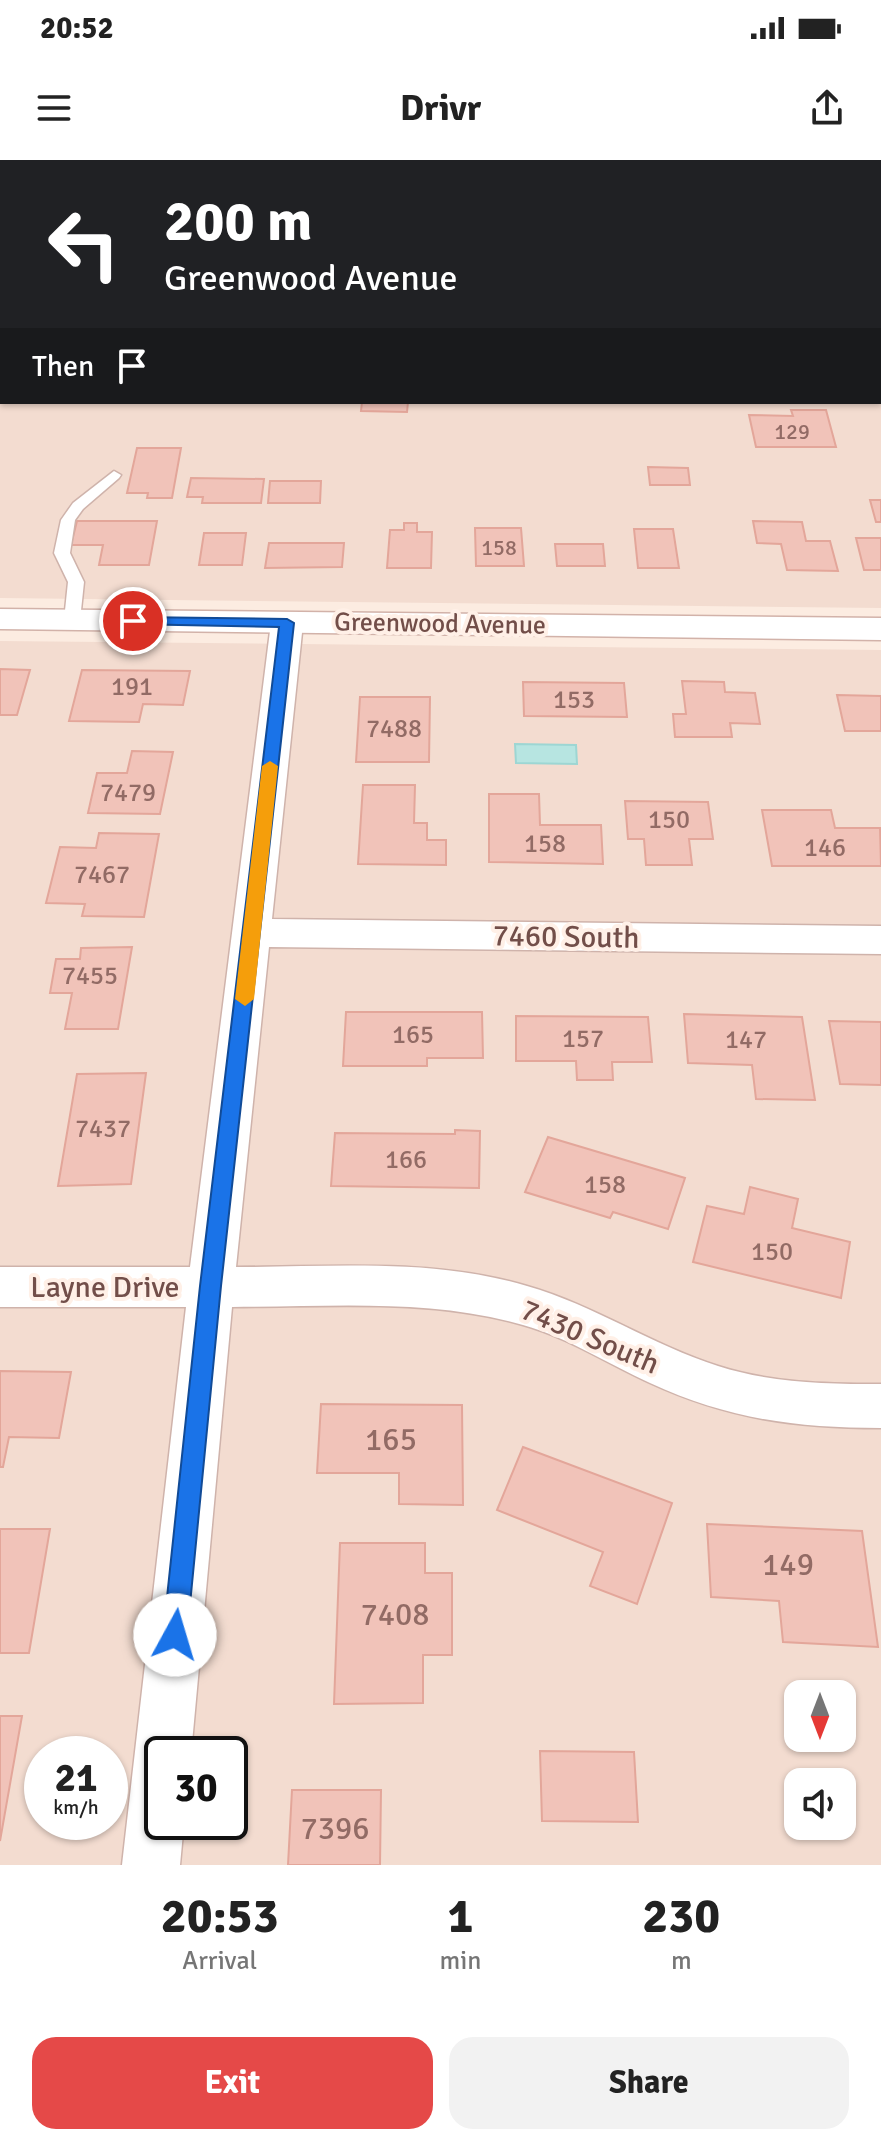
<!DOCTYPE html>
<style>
body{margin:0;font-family:Signika,sans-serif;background:#f2f2f2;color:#222;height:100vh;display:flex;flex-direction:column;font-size:30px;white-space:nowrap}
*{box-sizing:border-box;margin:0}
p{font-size:26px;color:#767676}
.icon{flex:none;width:44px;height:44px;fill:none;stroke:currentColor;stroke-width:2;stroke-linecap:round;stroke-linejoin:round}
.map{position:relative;height:1705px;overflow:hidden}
.details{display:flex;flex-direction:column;background:#fff;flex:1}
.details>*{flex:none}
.guide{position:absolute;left:0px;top:0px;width:882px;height:244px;box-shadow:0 2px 6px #0004;background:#202124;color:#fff;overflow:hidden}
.needle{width:52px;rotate:180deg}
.tools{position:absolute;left:784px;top:1520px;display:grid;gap:16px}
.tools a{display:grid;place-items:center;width:72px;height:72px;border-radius:16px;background:#fff;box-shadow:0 2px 6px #0004;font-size:40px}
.speed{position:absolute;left:24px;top:1576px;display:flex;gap:16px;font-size:40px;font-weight:700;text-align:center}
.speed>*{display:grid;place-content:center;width:104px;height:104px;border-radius:50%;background:#fff;box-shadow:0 2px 6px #0004;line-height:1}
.speed small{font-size:20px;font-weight:400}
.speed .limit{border:4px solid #111;border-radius:12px;background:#fff;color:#111}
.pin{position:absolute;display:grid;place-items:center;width:68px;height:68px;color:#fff;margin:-34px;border:4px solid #fff;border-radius:50%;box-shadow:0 2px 8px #0007}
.me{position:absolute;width:88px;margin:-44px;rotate:6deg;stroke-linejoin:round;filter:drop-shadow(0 0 6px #0008)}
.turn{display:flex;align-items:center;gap:28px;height:168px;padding:0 32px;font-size:36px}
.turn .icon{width:104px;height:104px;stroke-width:2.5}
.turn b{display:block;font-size:56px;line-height:68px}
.then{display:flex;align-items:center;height:76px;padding:0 32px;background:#0003;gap:16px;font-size:30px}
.eta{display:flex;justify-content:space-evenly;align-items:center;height:136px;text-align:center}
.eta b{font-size:48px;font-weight:700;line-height:56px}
.button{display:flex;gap:16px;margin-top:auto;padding:16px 32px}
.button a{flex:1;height:92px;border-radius:24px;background:#e54948;color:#fff;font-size:32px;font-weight:700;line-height:92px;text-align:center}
.button a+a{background:#f2f2f2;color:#222}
.status{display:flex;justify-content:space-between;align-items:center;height:56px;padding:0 40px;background:#fff;direction:ltr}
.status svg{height:22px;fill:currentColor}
header{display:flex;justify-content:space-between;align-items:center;height:104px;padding:0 32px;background:#fff;font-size:36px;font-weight:700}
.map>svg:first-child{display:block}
.residential{fill:#f3dcd0;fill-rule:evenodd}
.water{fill:#b7e5e1;stroke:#9dd6d3;stroke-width:2}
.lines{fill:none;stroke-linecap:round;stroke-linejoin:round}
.stream{fill:#9dd6d3;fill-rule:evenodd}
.building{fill:#f1c3b9;stroke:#e3a69a;stroke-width:2}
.lane-casing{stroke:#cfb3ab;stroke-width:3}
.street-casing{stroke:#cfb3ab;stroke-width:3}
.secondary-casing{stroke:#d2b2a9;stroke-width:3}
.lane{fill:#fff;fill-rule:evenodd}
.street{fill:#fff;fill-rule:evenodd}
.secondary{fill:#fff;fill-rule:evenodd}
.route{fill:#1a73e8;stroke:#114b97;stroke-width:2}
.slow{fill:#f59e0b}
.labels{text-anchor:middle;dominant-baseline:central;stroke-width:8;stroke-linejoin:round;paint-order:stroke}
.far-number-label{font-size:22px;fill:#926b65}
.far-street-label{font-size:26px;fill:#724e49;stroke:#fff0e7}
.number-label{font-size:26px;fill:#926b65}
.street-label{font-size:30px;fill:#724e49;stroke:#fff0e7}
.near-number-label{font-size:32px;fill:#926b65}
</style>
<div class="status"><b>20:52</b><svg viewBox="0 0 49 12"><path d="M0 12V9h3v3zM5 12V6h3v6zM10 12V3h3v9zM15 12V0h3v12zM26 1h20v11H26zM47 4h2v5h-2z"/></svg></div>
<header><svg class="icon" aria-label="menu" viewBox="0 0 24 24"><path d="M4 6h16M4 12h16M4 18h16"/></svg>Drivr<svg class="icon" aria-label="share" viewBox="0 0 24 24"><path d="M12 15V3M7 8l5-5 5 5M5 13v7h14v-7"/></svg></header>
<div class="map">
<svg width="881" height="1705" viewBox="0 0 881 1705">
<rect width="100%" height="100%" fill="#fcece1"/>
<g class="residential">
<path d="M 0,0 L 881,0 L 881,448 L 0,438 L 0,138 L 2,242 L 880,242 L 880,2 L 2,2 L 0,16 Z"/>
<path d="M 0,481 L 881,490 L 881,1705 L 0,1705 ZM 798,1534 L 842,1534 L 842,1578 L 798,1578 ZM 42,1594 L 110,1594 L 110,1662 L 42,1662 ZM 162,1594 L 230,1594 L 230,1662 L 162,1662 ZM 798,1622 L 842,1622 L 842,1666 L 798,1666 Z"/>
</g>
<path class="water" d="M 515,584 L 576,585 L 577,604 L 516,603 Z"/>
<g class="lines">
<g class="stream">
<rect x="0" y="4" width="2" height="4"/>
<rect x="880" y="15" width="1" height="4"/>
</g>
</g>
<g class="building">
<rect x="487" y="0" width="71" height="2"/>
<path d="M 362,242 L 408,242 L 407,252 L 361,251 Z"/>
<path d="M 791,250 L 826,250 L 836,287 L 756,287 L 749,255 L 793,256 Z"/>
<path d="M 137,288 L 181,288 L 172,338 L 147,338 L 148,333 L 127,333 Z"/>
<path d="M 648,307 L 688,308 L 690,325 L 650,325 Z"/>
<path d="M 191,318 L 264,319 L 261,343 L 202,343 L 203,337 L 187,337 Z"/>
<path d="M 270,321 L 321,321 L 320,343 L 268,343 Z"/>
<path d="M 870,340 L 881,340 L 881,362 L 876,362 Z"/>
<path d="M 77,361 L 157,361 L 149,405 L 99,405 L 103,385 L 71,385 Z"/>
<path d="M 753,361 L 802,362 L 806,381 L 830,381 L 838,411 L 787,410 L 781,384 L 757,383 Z"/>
<path d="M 404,363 L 417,363 L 417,372 L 432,372 L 431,408 L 387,408 L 390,370 L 404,370 Z"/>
<path d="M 475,368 L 521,368 L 524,406 L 476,406 Z"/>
<path d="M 634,369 L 673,369 L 679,408 L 638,408 Z"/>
<path d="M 204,373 L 246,373 L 242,405 L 199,405 Z"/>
<path d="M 856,378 L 881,378 L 881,410 L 864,410 Z"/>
<path d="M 269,383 L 344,383 L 342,407 L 265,408 Z"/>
<path d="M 555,384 L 603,384 L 605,406 L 557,406 Z"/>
<path d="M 0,509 L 30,510 L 17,555 L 0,555 Z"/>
<path d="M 82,510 L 190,511 L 183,545 L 143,544 L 139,562 L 69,561 Z"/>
<path d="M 682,521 L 724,522 L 725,532 L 755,533 L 760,564 L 730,563 L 732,577 L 675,577 L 673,554 L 686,554 Z"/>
<path d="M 523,522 L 624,523 L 627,557 L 524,556 Z"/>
<path d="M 837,535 L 881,536 L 881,571 L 845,571 Z"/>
<path d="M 360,537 L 430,537 L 429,602 L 356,602 Z"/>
<path d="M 132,591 L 173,592 L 160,654 L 88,653 L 97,613 L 127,613 Z"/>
<path d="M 363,625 L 415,625 L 414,663 L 427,663 L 427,680 L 446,680 L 446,705 L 358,704 Z"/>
<path d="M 489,634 L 539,634 L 540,665 L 601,665 L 603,704 L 489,702 Z"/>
<path d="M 625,641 L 708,642 L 713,679 L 689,679 L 692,705 L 646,705 L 644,679 L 628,679 Z"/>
<path d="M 762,650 L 831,650 L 835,668 L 880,668 L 881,706 L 772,706 Z"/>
<path d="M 99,673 L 159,674 L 144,757 L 82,756 L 85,744 L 46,743 L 60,687 L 96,688 Z"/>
<path d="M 132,787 L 118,869 L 65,869 L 72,833 L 50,833 L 56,799 L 80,799 L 81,788 Z"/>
<path d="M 346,852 L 482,852 L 483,898 L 427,898 L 427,906 L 343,906 Z"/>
<path d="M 684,854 L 802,857 L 815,940 L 756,939 L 752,905 L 688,903 Z"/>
<path d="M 516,856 L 648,857 L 652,902 L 612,902 L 613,920 L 577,920 L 576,901 L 516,901 Z"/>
<path d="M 829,861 L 881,862 L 881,925 L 840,924 Z"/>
<path d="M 146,913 L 131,1024 L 58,1026 L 77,914 Z"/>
<path d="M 455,970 L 480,971 L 479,1028 L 331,1026 L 335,973 L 455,974 Z"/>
<path d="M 548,977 L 685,1018 L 668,1069 L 613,1052 L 610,1058 L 525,1032 Z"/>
<path d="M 750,1027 L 798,1039 L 792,1068 L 850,1082 L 841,1138 L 693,1102 L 707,1046 L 744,1054 Z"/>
<path d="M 0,1211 L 71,1212 L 59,1278 L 9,1277 L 3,1307 L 0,1307 Z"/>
<path d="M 321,1244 L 462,1245 L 463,1345 L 399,1344 L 399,1313 L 317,1313 Z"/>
<path d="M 523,1287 L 672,1343 L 637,1444 L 590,1426 L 603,1392 L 497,1350 Z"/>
<path d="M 707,1364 L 862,1371 L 878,1487 L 783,1482 L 779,1441 L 711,1437 Z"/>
<path d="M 0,1369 L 50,1369 L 29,1493 L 0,1493 Z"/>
<path d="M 340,1383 L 425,1383 L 425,1413 L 452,1413 L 452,1495 L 423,1495 L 423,1543 L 334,1544 Z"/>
<path d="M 0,1556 L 22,1556 L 0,1681 Z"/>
<path d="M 540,1591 L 634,1592 L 638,1662 L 542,1661 Z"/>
<path d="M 292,1630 L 381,1630 L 380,1705 L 288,1705 Z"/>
</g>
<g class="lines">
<g class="lane-casing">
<path id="lane" d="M 114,311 L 121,315 L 119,318 L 83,349 L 75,360 L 70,393 L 84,422 L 80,460 L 72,465 L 66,463 L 64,460 L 68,422 L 54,393 L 61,360 L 73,343 Z"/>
</g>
<g class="street-casing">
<g id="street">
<rect x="0" y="141" width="2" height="16"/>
<rect x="880" y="141" width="1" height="16"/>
<path d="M 287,453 L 298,456 L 303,463 L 272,759 L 881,766 L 881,794 L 269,787 L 236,1107 C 332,1107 434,1098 527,1126 C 594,1145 652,1185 718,1206 C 771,1223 826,1224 881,1224 L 881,1268 C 796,1268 728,1259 650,1223 C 608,1204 567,1177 523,1165 C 429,1138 328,1147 232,1147 L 191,1594 L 162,1594 L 162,1662 L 184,1662 L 180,1705 L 122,1705 L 186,1147 L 0,1147 L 0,1107 L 190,1107 L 271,463 L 276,456 Z"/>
</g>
</g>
<g class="secondary-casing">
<path id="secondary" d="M 0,449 L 881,458 L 881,480 L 0,469 Z"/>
</g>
<use href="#lane" class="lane"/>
<use href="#street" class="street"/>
<use href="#secondary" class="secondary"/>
</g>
<path class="route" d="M 133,457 L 287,459 L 294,463 L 221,1126 L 187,1475 L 184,1483 L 175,1487 L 166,1483 L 163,1475 L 200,1126 L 279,467 L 128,464 L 128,458 Z"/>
<path class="slow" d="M 270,601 L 278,606 L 254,839 L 245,846 L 235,839 L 262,606 Z"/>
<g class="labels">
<g class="far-number-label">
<text x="792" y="271">129</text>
<text x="499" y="387">158</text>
</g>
<g class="far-street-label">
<text transform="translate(440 464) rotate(1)">Greenwood Avenue</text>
</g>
<g class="number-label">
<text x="132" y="527">191</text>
<text x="574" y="540">153</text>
<text x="394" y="569">7488</text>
<text x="128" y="633">7479</text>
<text x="669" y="660">150</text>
<text x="545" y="684">158</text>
<text x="825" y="688">146</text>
<text x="102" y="715">7467</text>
<text x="90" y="816">7455</text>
<text x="413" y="875">165</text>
<text x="583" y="879">157</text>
<text x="746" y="880">147</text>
<text x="103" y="969">7437</text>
<text x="406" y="1000">166</text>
<text x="605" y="1025">158</text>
<text x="772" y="1092">150</text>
</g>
<g class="street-label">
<text transform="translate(566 777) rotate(1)">7460 South</text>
<text x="105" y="1127">Layne Drive</text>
<text transform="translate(590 1177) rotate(23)">7430 South</text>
</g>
<g class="near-number-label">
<text x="391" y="1279">165</text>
<text x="788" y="1404">149</text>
<text x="395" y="1454">7408</text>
<text x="335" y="1668">7396</text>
</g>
</g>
</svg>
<div class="tools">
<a><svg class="needle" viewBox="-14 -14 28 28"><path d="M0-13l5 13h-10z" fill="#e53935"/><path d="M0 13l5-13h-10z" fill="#767676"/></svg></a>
<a><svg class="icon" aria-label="sound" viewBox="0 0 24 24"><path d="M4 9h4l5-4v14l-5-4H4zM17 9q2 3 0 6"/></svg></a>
</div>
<div class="speed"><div>21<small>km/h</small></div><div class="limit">30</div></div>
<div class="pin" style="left:133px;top:461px;background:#d93025"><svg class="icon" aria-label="arrive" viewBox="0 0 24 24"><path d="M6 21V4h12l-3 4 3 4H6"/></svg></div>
<svg class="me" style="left:175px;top:1475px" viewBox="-20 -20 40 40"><circle r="19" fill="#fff"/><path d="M0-13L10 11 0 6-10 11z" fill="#1a73e8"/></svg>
<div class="guide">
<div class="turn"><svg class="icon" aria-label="left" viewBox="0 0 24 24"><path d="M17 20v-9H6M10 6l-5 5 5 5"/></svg><div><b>200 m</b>Greenwood Avenue</div></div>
<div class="then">Then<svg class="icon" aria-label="arrive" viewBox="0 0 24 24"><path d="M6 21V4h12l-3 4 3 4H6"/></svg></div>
</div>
</div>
<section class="details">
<div class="eta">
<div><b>20:53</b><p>Arrival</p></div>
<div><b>1</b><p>min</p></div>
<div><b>230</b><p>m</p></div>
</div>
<div class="button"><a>Exit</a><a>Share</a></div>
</section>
